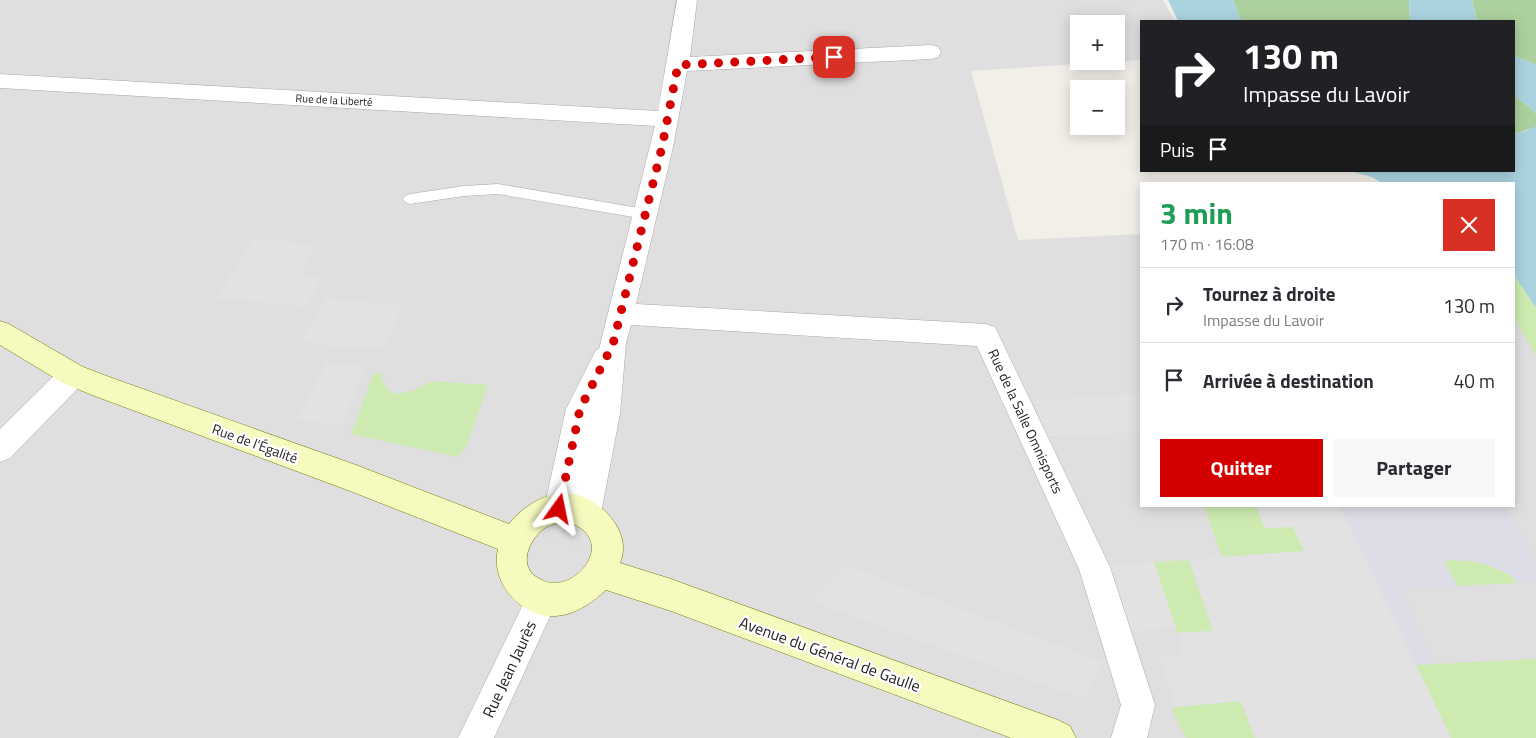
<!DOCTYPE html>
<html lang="fr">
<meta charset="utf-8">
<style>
body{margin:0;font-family:"Titillium Web",sans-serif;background:#f7f7f7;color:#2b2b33;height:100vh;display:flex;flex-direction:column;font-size:19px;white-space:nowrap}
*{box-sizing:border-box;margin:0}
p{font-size:16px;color:#7c7c81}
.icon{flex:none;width:28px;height:28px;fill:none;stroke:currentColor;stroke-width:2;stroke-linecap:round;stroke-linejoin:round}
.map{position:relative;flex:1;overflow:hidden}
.details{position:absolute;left:1140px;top:182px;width:375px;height:325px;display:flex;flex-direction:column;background:#fff;border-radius:0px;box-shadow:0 2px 12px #0003}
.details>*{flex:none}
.top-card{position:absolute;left:1140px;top:20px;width:375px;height:152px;border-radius:0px;box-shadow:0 2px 12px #0003;background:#202124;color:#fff;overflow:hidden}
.fabs{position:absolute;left:1070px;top:15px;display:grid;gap:10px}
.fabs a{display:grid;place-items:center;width:55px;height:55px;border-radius:0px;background:#fff;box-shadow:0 2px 12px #0003;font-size:25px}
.pin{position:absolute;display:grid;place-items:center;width:42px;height:42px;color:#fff;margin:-21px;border-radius:10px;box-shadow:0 2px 8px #0006}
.me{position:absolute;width:55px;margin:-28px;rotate:12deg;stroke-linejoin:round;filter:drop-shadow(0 0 4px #0008)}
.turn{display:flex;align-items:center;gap:18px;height:105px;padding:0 20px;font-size:22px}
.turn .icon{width:65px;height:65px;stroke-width:2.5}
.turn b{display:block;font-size:35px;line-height:42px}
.then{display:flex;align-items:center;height:48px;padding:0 20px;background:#0003;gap:10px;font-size:19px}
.round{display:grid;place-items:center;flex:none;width:52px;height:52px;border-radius:0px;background:#f7f7f7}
.summary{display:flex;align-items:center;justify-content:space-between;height:85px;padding:0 20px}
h1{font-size:30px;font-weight:700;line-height:38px;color:#1e9e55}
.cta{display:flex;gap:10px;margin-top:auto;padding:10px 20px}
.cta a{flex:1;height:58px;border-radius:0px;background:#d40000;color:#fff;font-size:20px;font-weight:700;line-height:58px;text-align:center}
.cta a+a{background:#f7f7f7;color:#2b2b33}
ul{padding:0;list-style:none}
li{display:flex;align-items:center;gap:15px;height:75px;padding:0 20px;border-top:1px solid #e1e1e2}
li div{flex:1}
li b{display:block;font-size:19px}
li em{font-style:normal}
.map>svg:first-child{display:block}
.residential{fill:#e0dfdf;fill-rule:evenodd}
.grass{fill:#cdebb0}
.forest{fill:#add19e}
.parking{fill:#e2e2e2}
.plaza{fill:#dddde8}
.water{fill:#aad3df}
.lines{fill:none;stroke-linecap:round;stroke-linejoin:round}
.lane-casing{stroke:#a9a9a9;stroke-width:1}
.street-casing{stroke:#a9a9a9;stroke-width:1}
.secondary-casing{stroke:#707d05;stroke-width:1}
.lane{fill:#fff;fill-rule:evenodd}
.street{fill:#fff;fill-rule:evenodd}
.secondary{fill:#f7fabf;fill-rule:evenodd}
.route{stroke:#d40000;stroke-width:9;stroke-dasharray:0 16.2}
.labels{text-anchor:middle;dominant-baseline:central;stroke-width:4.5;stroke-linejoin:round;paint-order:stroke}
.far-street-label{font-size:11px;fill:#222;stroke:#fff}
.street-label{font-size:14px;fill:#222;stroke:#fff}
.near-street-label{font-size:16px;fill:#222;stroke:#fff}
</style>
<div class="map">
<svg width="1536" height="738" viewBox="0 0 1536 738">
<rect width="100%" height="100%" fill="#f2efe9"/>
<path class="residential" d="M 0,0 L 1163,0 L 1175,21 L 1141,21 L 1141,60 L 971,71 L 1018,240 L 1141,234 L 1141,506 L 1514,506 L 1514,282 L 1536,318 L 1536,738 L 0,738 ZM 1079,24 L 1116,24 L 1116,61 L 1079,61 Z"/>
<g class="grass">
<path d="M 1514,275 L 1536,308 L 1536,356 L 1514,317 Z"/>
<path d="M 374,373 L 383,374 L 381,378 L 388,390 L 397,394 L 412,391 L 432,381 L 488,385 L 467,445 L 458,457 L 351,434 Z"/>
<path d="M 1204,506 L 1256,506 L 1265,528 L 1293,526 L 1304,551 L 1222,557 Z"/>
<path d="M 1189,560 L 1211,625 L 1213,631 L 1177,633 L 1154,562 Z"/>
<path d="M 1451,560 C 1474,561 1502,563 1517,583 L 1457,586 L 1443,561 Z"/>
<path d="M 1536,659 L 1536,738 L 1451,738 L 1416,665 Z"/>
<path d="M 1241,701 L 1255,738 L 1186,738 L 1172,710 L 1176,707 Z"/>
</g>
<g class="forest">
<path d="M 1233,0 L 1409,0 L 1410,21 L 1241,21 Z"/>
<path d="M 1472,0 L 1536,0 L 1536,65 L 1514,56 L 1514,21 L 1477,21 Z"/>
<path d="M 1514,96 L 1530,107 L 1536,114 L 1536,127 L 1514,134 Z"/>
</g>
<g class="parking">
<path d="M 253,238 L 315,245 L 300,274 L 321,277 L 306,307 L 217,298 Z"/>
<path d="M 326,297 L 357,302 L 398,304 L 401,310 L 384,349 L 334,346 L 301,341 Z"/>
<path d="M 326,363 L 365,367 L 343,424 L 297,421 Z"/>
<path d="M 1141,393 L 1141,432 L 1047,437 L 1035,401 Z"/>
<path d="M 1256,506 L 1340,506 L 1451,738 L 1255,738 L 1241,701 L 1176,707 L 1160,656 L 1182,654 L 1177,633 L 1213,631 L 1189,560 L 1304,551 L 1293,527 L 1265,528 Z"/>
<path d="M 1154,562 L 1176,628 L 1114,633 L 1094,567 Z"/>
<path d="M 845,565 L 1103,662 L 1084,699 L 812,602 Z"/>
</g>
<path class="plaza" d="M 1340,506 L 1505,506 L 1534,559 L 1532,560 L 1536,568 L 1536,582 L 1517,583 L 1511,575 L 1478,561 L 1451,560 L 1444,561 L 1457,586 L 1401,590 L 1434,664 L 1416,665 Z"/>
<g class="water">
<path d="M 1168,0 L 1233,0 L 1241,21 L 1178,21 Z"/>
<path d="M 1409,0 L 1472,0 L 1477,21 L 1410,21 Z"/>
<path d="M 1514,56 L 1536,65 L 1536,114 L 1530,107 L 1514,96 Z"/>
<path d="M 1536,126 L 1536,308 L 1514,275 L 1514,184 L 1383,184 L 1372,177 L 1350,171 L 1514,171 L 1514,134 L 1526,131 Z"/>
</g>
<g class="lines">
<g class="lane-casing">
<path id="lane" d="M 498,184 L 645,209 L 650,210 L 652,214 L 650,218 L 645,219 L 498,194 L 464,196 L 410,204 L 405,202 L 403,199 L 405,196 L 410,194 L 464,186 Z"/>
</g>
<g class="street-casing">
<g id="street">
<path d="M 677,0 L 697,0 L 690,57 L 931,45 L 938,47 L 941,52 L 938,57 L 931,59 L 687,71 L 673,147 L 636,304 L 986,324 L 995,327 L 1110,567 L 1155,705 L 1147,738 L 1111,738 L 1121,705 L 1079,569 L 977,346 L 631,325 L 626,343 L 620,414 L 601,513 L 597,523 L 586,527 L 575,523 L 572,515 L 570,519 L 559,523 L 548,519 L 544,509 L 566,409 L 596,350 L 599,349 L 655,126 L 0,88 L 0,74 L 658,111 Z"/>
<path d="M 73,363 L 83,367 L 87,375 L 83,383 L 10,458 L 0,462 L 0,429 L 63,367 Z"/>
<path d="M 542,583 L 553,588 L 558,599 L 494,738 L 458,738 L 531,588 Z"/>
</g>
</g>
<g class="secondary-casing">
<path id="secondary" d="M 0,321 L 9,324 L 83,367 L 112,378 L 356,465 L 509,524 C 522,506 551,489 574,494 C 602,500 633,533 620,563 L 671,579 L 1058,720 L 1070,726 L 1076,738 L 1011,738 L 671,611 L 606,590 C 594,601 579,612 563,615 C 526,623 489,585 498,549 L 350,491 L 92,395 L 63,383 L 0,345 ZM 570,522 C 575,525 582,528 586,533 C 607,556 567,596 540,579 C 536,577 531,574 529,569 C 521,554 536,530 551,525 C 557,523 563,523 570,522 Z"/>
</g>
<use href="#lane" class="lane"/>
<use href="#street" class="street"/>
<use href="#secondary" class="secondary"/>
</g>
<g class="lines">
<path class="route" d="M 559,509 L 580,409 L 613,344 L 662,147 L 678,65 L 834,57"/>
</g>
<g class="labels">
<g class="far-street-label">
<text transform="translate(334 100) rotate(3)">Rue de la Liberté</text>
</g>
<g class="street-label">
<text transform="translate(1026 421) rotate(65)">Rue de la Salle Omnisports</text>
<text transform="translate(255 443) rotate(20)">Rue de l'Égalité</text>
</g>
<g class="near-street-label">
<text transform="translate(830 654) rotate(20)">Avenue du Général de Gaulle</text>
<text transform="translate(509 669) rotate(-65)">Rue Jean Jaurès</text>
</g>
</g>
</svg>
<div class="fabs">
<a>+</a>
<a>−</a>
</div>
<div class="pin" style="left:834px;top:57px;background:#d93025"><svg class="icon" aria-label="arrive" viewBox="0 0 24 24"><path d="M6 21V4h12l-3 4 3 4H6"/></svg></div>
<svg class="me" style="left:559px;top:509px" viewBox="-20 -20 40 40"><path d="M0-17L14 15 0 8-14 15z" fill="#d40000" stroke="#fff" stroke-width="4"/></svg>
<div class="top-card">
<div class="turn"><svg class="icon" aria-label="right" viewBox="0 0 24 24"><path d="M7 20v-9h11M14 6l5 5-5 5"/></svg><div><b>130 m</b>Impasse du Lavoir</div></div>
<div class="then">Puis<svg class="icon" aria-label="arrive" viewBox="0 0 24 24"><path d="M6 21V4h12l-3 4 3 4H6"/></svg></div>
</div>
<section class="details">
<div class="summary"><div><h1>3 min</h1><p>170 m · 16:08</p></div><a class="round" style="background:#d93025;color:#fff"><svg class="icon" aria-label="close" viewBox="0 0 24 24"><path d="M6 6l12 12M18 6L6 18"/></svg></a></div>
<ul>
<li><svg class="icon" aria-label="right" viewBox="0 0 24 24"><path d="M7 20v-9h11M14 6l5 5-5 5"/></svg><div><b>Tournez à droite</b><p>Impasse du Lavoir</p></div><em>130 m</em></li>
<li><svg class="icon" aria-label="arrive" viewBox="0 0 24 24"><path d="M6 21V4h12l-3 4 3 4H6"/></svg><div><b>Arrivée à destination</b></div><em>40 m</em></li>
</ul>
<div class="cta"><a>Quitter</a><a>Partager</a></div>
</section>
</div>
